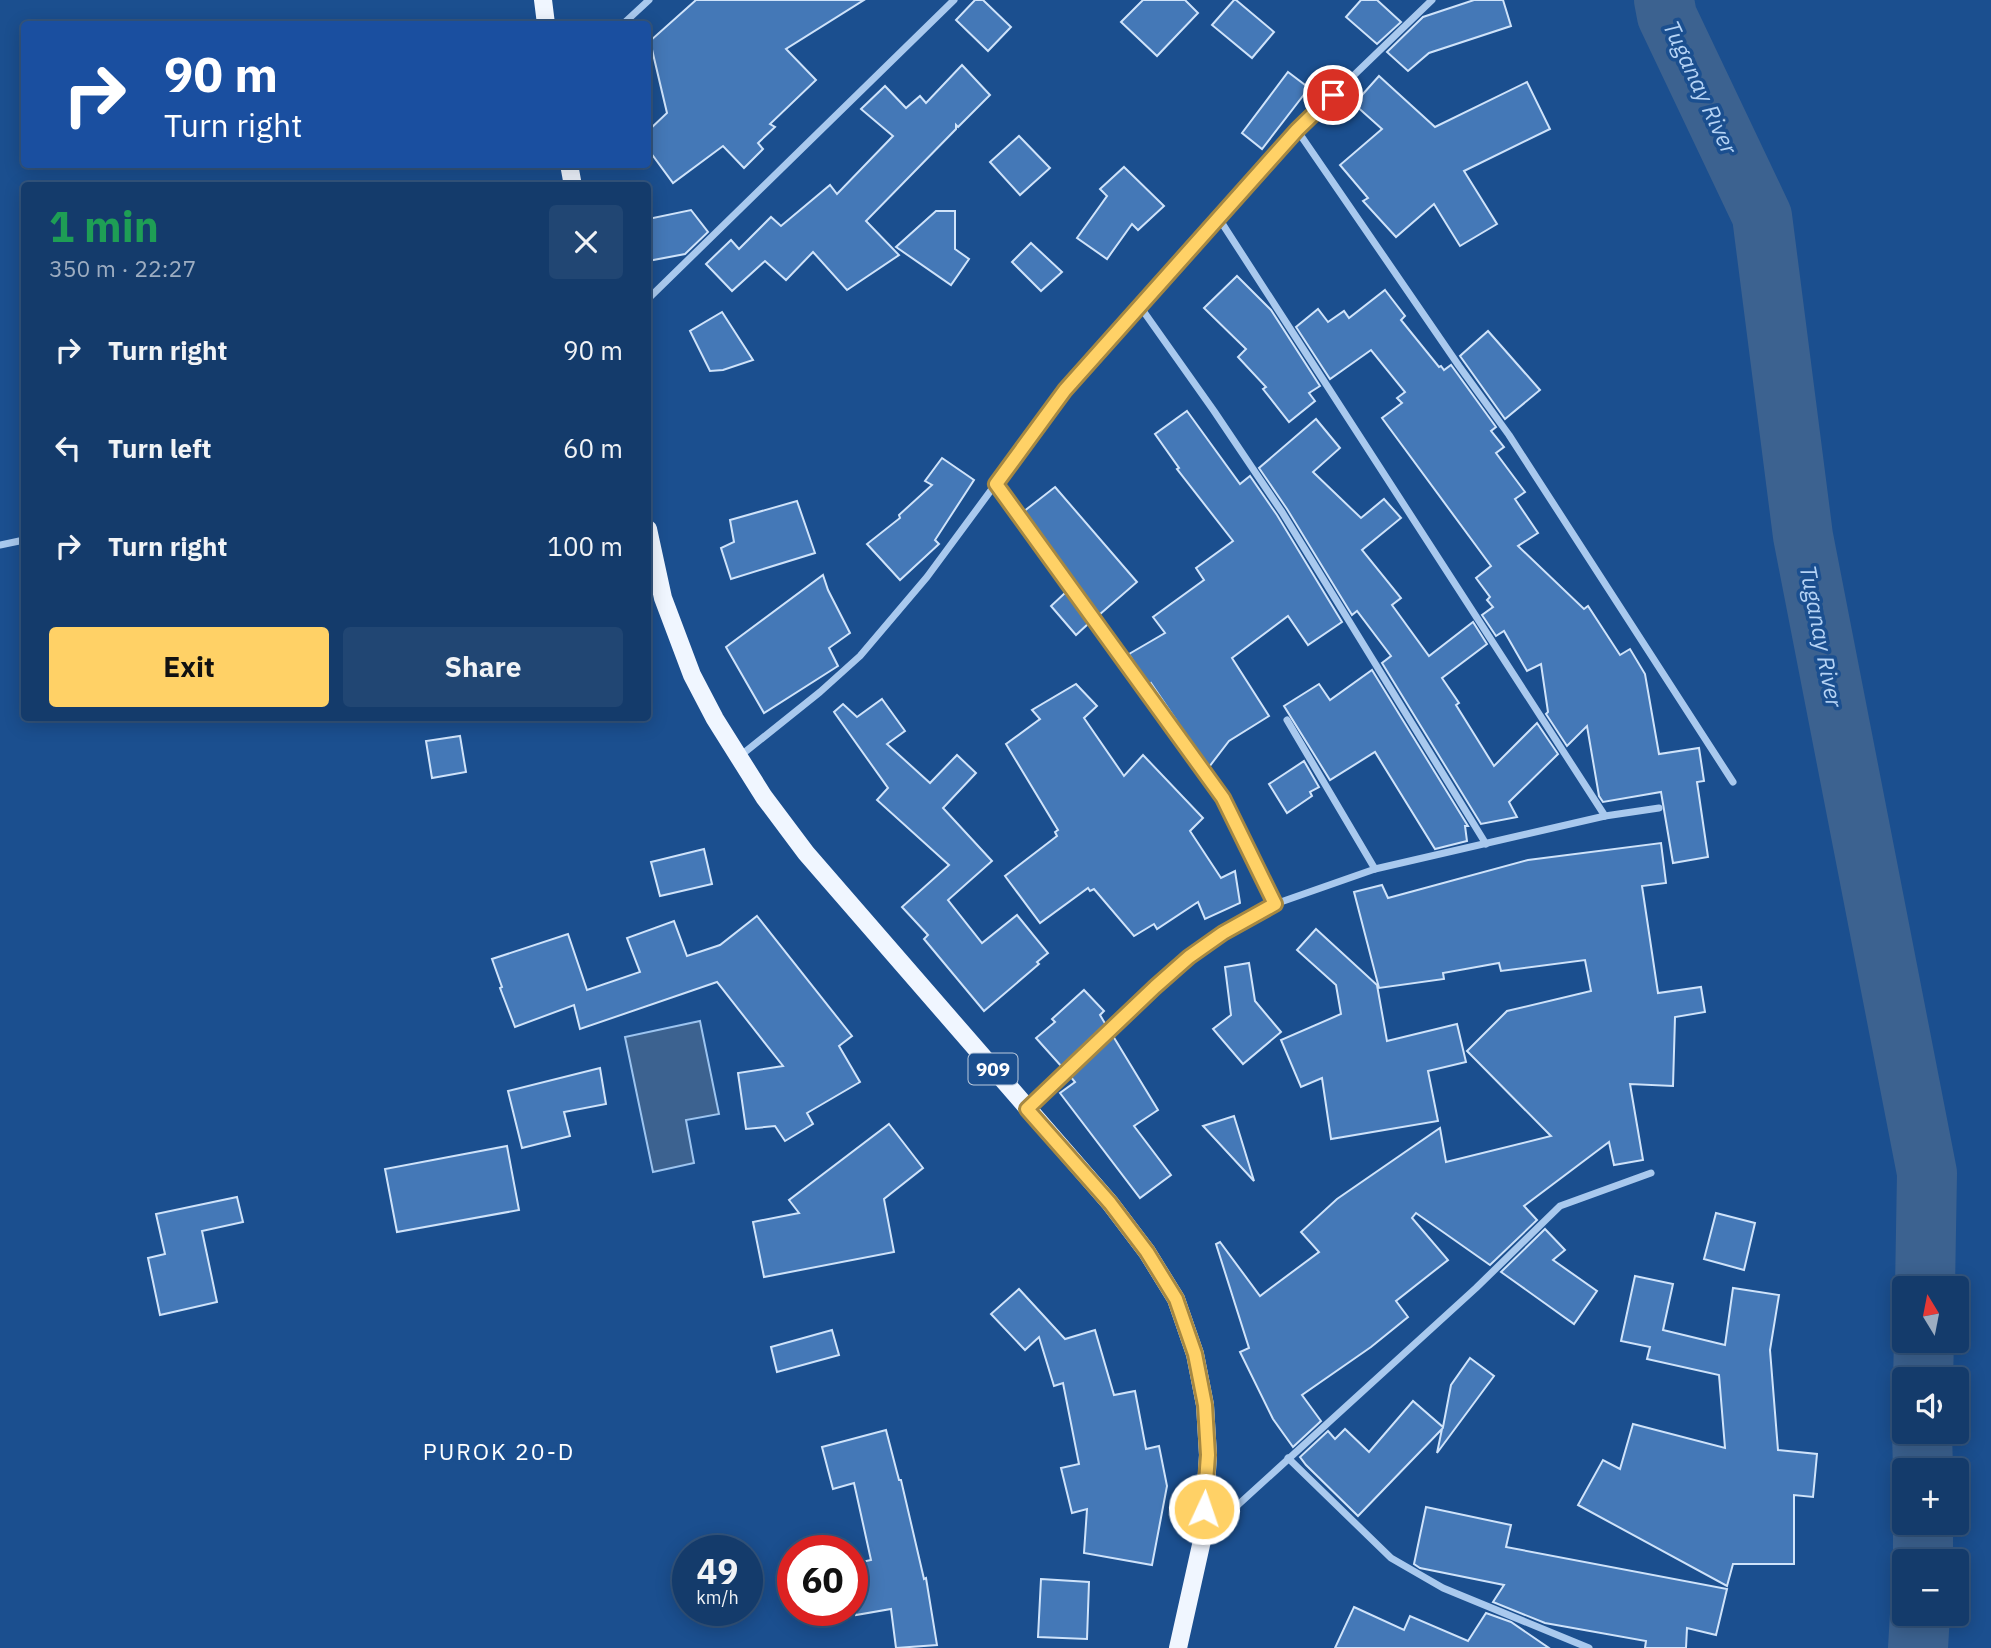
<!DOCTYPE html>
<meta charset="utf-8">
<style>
body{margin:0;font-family:"IBM Plex Sans",sans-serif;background:#214673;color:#f1f3f6;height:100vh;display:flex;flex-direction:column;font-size:26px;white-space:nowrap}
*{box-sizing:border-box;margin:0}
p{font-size:23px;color:#9dadc1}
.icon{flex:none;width:38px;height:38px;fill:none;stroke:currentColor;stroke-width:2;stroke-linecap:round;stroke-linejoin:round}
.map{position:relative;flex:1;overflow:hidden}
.details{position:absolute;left:21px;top:182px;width:630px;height:539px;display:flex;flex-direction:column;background:#143b6b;border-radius:7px;box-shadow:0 4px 18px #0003,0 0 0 2px #33557e}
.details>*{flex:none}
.hud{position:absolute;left:21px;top:21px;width:630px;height:147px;border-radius:7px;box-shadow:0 4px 18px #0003,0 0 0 2px #33557e;background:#1a4fa0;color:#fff;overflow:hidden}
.needle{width:46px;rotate:350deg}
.tools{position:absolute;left:1892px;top:1276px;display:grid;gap:14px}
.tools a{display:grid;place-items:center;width:77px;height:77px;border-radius:7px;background:#143b6b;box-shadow:0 4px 18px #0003,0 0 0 2px #33557e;font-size:35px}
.speed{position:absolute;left:672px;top:1535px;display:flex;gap:14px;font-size:35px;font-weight:700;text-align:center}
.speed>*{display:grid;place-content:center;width:91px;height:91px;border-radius:50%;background:#143b6b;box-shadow:0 4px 18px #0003,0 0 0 2px #33557e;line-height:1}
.speed small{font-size:18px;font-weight:400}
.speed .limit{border:10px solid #d22;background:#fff;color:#111}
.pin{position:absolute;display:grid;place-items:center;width:60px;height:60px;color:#fff;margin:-30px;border:4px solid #fff;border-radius:50%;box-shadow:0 2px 7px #0007}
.me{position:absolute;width:77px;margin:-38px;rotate:3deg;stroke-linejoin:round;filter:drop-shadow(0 0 5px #0008)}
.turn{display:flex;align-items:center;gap:24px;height:147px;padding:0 28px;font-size:32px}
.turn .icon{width:91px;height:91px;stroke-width:2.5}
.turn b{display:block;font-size:49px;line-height:60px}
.round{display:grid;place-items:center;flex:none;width:74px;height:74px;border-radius:7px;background:#214673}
.headline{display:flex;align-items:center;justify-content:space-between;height:119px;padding:0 28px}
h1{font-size:42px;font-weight:700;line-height:52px;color:#1e9e55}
.cta{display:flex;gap:14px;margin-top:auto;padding:14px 28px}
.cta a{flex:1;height:80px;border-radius:7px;background:#ffd166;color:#111;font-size:28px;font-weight:700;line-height:80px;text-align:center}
.cta a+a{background:#214673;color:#f1f3f6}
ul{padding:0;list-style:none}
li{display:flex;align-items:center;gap:21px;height:98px;padding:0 28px}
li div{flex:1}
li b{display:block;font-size:26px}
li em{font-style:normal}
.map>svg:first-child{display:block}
.water{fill:#3c6290;stroke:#9cc4f0;stroke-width:2}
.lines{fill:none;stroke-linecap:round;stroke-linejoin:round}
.river{stroke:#3c6290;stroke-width:60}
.building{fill:#4478b7;stroke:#cfe3fa;stroke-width:2}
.minor{stroke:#a9c9ee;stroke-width:7}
.primary{stroke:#f0f6ff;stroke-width:18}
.route-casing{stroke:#a68842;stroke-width:18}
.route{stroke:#ffd166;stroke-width:12}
.labels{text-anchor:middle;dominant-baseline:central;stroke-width:7;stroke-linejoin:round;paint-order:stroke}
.shield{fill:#1b4f8f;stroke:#bbcadd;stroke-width:2}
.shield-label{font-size:19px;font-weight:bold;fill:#fff}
.water-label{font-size:23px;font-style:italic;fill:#b5d3f5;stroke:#1b4f8f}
.neighbourhood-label{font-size:23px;letter-spacing:2px;fill:#fff;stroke:#1b4f8f}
</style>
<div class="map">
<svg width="1991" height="1648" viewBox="0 0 1991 1648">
<rect width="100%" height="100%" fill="#1b4f8f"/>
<path class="water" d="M 700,1021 L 719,1114 L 686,1120 L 694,1163 L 653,1172 L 625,1037 Z"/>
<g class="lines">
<g class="river">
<path d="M 1664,0 L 1667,16 L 1762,216 L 1803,536 L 1927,1173 L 1925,1288"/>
<path d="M 1923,1379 L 1924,1340"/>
<path d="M 1922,1432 L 1923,1470"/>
<path d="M 1923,1561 L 1923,1522"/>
<path d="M 1918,1648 L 1920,1614"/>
</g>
</g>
<g class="building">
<path d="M 696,0 L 864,0 L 786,49 L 816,80 L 770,124 L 775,127 L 758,143 L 763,149 L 744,168 L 723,146 L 673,183 L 648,149 L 648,131 L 667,113 L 650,41 Z"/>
<path d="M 975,0 L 983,0 L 1011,27 L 988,51 L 956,20 Z"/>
<path d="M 1143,0 L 1185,0 L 1198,13 L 1157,56 L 1121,22 Z"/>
<path d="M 1234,0 L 1236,0 L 1274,32 L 1252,58 L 1212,25 Z"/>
<path d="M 1361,0 L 1377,0 L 1401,22 L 1377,44 L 1346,17 Z"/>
<path d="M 1474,0 L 1503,0 L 1511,26 L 1429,53 L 1408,71 L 1387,52 L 1423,17 Z"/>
<path d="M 962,65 L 990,95 L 958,127 L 956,125 L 956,129 L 866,221 L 899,255 L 847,290 L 813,252 L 786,280 L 765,261 L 732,291 L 706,264 L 731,240 L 739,249 L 771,217 L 781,226 L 830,185 L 837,194 L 893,136 L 861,109 L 885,86 L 906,108 L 920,96 L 926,103 Z"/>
<path d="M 1288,72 L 1309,88 L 1262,149 L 1242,133 Z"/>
<path d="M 1379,76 L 1435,127 L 1527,82 L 1550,129 L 1464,171 L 1497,224 L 1460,246 L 1434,204 L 1396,237 L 1363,201 L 1368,198 L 1340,165 L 1382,129 L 1354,104 Z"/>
<path d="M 1019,136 L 1050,168 L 1020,195 L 990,162 Z"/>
<path d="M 1124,167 L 1164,206 L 1138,230 L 1132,224 L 1107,259 L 1077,238 L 1107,196 L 1100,189 Z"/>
<path d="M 691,210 L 708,232 L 685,254 L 648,261 L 648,219 Z"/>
<path d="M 936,211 L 955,211 L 955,249 L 969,259 L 951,285 L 896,247 Z"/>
<path d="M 1031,243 L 1062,272 L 1041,291 L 1012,262 Z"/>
<path d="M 1237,276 L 1271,310 L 1320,386 L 1309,393 L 1315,401 L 1289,422 L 1263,389 L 1266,387 L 1238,357 L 1246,349 L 1204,308 Z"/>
<path d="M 1385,290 L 1405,316 L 1401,320 L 1439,367 L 1441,366 L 1444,370 L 1451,365 L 1496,427 L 1491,431 L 1504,447 L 1496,453 L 1525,492 L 1515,499 L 1538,533 L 1518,546 L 1584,609 L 1588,606 L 1620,655 L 1630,649 L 1645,674 L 1659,754 L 1699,748 L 1704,781 L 1697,782 L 1708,857 L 1673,863 L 1661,792 L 1603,802 L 1599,796 L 1587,726 L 1567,746 L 1546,714 L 1548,712 L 1541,664 L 1527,671 L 1504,631 L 1496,636 L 1482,615 L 1493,607 L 1487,600 L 1490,597 L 1476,578 L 1491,566 L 1382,418 L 1402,403 L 1397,398 L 1405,392 L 1371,350 L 1330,379 L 1296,327 L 1318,309 L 1328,322 L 1344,311 L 1349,318 Z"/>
<path d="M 722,312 L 753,360 L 723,370 L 710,371 L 690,331 Z"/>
<path d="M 1488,331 L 1540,390 L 1505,419 L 1460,356 Z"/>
<path d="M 1187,411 L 1240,484 L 1250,476 L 1277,515 L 1342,622 L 1308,645 L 1288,616 L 1232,658 L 1269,716 L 1229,741 L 1209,767 L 1175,721 L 1176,720 L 1151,683 L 1149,685 L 1140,673 L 1129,654 L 1165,633 L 1153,617 L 1204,580 L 1196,568 L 1233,541 L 1177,469 L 1179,468 L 1155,434 Z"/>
<path d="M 1316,419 L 1340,448 L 1313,472 L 1361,518 L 1384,499 L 1401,518 L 1362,550 L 1401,598 L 1392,605 L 1429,656 L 1473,622 L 1487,644 L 1442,678 L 1459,703 L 1456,705 L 1494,766 L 1537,723 L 1558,754 L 1509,802 L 1517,817 L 1481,824 L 1382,663 L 1391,656 L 1357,611 L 1352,615 L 1287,509 L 1259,468 Z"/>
<path d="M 942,458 L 974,480 L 935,540 L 939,544 L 900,580 L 867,544 L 900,518 L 899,515 L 932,485 L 925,481 Z"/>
<path d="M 1055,487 L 1137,582 L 1099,615 L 1023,512 Z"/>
<path d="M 797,501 L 815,553 L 731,579 L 721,548 L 734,542 L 730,520 Z"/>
<path d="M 823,575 L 828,590 L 850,633 L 829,648 L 838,666 L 764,713 L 726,647 Z"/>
<path d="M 1066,592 L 1089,623 L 1076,635 L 1051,606 Z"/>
<path d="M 1372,670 L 1468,826 L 1465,826 L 1467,841 L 1435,849 L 1375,752 L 1330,780 L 1284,706 L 1319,684 L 1330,700 Z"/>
<path d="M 1076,684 L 1097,706 L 1084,718 L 1124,776 L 1143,755 L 1203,818 L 1190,831 L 1221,878 L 1235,871 L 1240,903 L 1205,919 L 1198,902 L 1157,929 L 1154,924 L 1134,936 L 1094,889 L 1090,891 L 1088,888 L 1040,923 L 1005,876 L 1057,836 L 1055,832 L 1058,830 L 1006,744 L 1040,719 L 1032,710 Z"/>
<path d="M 882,699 L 905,731 L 887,744 L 930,783 L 957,755 L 976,773 L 943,808 L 992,861 L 948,900 L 982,943 L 1017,915 L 1048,953 L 1037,962 L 1039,964 L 984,1011 L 924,939 L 928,935 L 902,907 L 949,865 L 877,800 L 888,788 L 834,712 L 843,704 L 857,717 Z"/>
<path d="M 460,736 L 466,772 L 432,778 L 426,741 Z"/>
<path d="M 1304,761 L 1319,787 L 1310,792 L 1312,796 L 1287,813 L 1269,784 Z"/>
<path d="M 1661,843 L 1666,883 L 1642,886 L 1658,993 L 1701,987 L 1705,1012 L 1675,1017 L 1673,1086 L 1630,1084 L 1643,1160 L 1614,1165 L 1609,1142 L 1524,1206 L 1537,1220 L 1490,1265 L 1416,1213 L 1412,1218 L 1448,1260 L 1396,1301 L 1408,1317 L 1371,1347 L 1302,1395 L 1321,1421 L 1293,1447 L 1273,1419 L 1240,1352 L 1249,1348 L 1216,1244 L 1220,1242 L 1260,1296 L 1319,1252 L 1301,1232 L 1337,1199 L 1440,1128 L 1446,1162 L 1551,1136 L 1467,1051 L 1507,1011 L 1591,991 L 1585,960 L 1501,971 L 1499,963 L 1443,973 L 1444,979 L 1379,988 L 1354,892 L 1382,885 L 1388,898 L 1528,860 Z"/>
<path d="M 704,849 L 712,884 L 660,896 L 651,862 Z"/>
<path d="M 757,916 L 852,1036 L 839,1046 L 860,1082 L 807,1113 L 813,1124 L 785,1141 L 775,1126 L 746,1129 L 738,1073 L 783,1066 L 717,982 L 580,1029 L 574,1005 L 515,1027 L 500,988 L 502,987 L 492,959 L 568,934 L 587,990 L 640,972 L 627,938 L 674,921 L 687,956 L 720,945 Z"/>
<path d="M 1316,929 L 1377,985 L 1387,1041 L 1457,1024 L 1466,1062 L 1428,1071 L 1438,1121 L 1331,1139 L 1322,1078 L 1301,1087 L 1281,1040 L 1341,1014 L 1336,985 L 1297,950 Z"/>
<path d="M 1249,963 L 1255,1001 L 1281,1032 L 1243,1064 L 1213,1029 L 1231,1015 L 1225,967 Z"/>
<path d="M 1084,990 L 1104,1011 L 1100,1015 L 1106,1025 L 1062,1067 L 1036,1038 L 1055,1022 L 1052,1019 Z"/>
<path d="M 1113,1036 L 1158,1110 L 1134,1126 L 1171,1175 L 1140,1198 L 1060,1093 L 1075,1082 L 1070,1076 Z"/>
<path d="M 600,1068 L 606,1104 L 564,1112 L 570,1136 L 522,1148 L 508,1091 Z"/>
<path d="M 1234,1116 L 1254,1181 L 1203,1126 Z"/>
<path d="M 889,1124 L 923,1168 L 884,1199 L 894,1252 L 764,1277 L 753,1222 L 799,1213 L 789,1200 Z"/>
<path d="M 507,1146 L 519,1210 L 397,1232 L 385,1169 Z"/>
<path d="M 237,1197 L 243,1222 L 202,1231 L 217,1302 L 160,1315 L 148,1258 L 165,1254 L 156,1214 Z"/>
<path d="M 1716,1213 L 1755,1223 L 1744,1270 L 1704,1259 Z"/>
<path d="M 1545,1229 L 1565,1250 L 1553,1260 L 1597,1291 L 1574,1324 L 1501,1272 Z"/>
<path d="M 1635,1276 L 1673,1284 L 1663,1330 L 1725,1345 L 1733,1288 L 1779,1295 L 1770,1350 L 1778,1450 L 1817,1454 L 1813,1497 L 1794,1495 L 1794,1564 L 1733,1564 L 1727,1586 L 1578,1505 L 1603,1460 L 1620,1469 L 1633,1424 L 1725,1448 L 1719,1375 L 1647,1359 L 1650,1347 L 1621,1341 Z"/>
<path d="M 1019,1289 L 1065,1339 L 1095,1330 L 1114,1395 L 1135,1391 L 1146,1449 L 1159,1446 L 1167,1486 L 1152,1565 L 1084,1553 L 1087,1509 L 1072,1513 L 1061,1468 L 1079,1464 L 1063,1383 L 1054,1386 L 1039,1337 L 1025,1350 L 991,1314 Z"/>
<path d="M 832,1330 L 839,1355 L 777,1372 L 771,1347 Z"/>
<path d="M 1470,1358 L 1494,1376 L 1437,1453 L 1442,1429 L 1358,1516 L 1306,1465 L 1300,1457 L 1328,1431 L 1335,1439 L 1345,1429 L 1369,1452 L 1413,1401 L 1443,1427 L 1451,1385 Z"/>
<path d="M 886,1430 L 899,1480 L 901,1480 L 924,1579 L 926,1578 L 937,1645 L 896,1648 L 891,1609 L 856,1615 L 852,1600 L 852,1564 L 871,1560 L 854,1483 L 833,1489 L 822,1447 Z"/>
<path d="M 1426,1507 L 1511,1525 L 1506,1547 L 1727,1589 L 1716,1635 L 1687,1628 L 1686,1648 L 1645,1648 L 1646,1641 L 1545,1623 L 1493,1602 L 1504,1585 L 1420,1568 L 1414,1564 Z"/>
<path d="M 1041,1579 L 1089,1582 L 1087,1639 L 1038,1637 Z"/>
<path d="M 1354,1607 L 1404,1630 L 1410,1616 L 1468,1641 L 1486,1613 L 1511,1622 L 1549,1648 L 1335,1648 Z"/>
</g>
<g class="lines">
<g class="minor">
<path d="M 623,24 L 649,0"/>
<path d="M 1297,130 L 1459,366 L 1509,435 L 1733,782"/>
<path d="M 1218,217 L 1605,816"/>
<path d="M 648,299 L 954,0"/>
<path d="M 1139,305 L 1214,411 L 1282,512 L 1486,844"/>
<path d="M 996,484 L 1223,798 L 1275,904"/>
<path d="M 0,545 L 24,540"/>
<path d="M 1287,720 L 1375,869"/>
<path d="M 740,756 L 820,692 L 860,656 L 927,577 L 1065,390 L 1297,130 L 1432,0"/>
<path d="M 1027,1109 L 1155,987 L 1189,957 L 1223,933 L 1275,904 L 1375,869 L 1605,816 L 1659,808"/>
<path d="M 1288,1458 L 1391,1558 L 1443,1588 L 1589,1648"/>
<path d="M 1206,1534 L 1476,1288 L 1560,1206 L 1651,1173"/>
</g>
<g class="primary">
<path d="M 543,0 L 546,24"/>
<path d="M 569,164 L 573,186"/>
<path d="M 648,529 L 663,598 L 692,675 L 715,719 L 764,797 L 806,853 L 1110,1203 L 1147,1252 L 1176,1299 L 1195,1354 L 1205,1405 L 1208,1455 L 1203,1536 L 1178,1648"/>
</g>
</g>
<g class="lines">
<g class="route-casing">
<path id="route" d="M 1204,1509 L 1208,1455 L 1205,1405 L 1195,1354 L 1176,1299 L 1147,1252 L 1110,1203 L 1027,1109 L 1155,987 L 1189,957 L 1223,933 L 1275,904 L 1223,798 L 996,484 L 1065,390 L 1297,130 L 1333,95"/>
</g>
<use href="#route" class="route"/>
</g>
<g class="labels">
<rect class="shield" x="968.5" y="1053.5" width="49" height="31" rx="5"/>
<g class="shield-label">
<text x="993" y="1069">909</text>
</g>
<g class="water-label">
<text transform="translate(1701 87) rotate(65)">Tuganay River</text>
<text transform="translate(1822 636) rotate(79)">Tuganay River</text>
</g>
<g class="neighbourhood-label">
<text x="499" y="1451">PUROK 20-D</text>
</g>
</g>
</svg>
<div class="tools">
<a><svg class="needle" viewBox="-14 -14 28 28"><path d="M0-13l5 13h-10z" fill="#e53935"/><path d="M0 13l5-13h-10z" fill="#9dadc1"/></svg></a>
<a><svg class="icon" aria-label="sound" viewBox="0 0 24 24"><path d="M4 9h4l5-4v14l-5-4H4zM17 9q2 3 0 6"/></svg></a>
<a>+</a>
<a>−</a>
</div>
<div class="speed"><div>49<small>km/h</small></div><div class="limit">60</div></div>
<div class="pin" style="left:1333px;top:95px;background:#d93025"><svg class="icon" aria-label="arrive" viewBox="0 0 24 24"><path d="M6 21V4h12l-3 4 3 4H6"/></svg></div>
<svg class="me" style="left:1204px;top:1509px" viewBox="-20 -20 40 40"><circle r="17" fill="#ffd166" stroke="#fff" stroke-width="3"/><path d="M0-11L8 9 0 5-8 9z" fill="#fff"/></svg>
<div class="hud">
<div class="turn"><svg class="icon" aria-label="right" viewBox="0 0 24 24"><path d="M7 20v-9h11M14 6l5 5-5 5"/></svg><div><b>90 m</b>Turn right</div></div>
</div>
<section class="details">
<div class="headline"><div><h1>1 min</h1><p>350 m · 22:27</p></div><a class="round"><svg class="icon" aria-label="close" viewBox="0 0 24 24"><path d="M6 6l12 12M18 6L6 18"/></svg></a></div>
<ul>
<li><svg class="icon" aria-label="right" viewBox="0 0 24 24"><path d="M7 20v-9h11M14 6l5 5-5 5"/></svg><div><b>Turn right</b></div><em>90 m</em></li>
<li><svg class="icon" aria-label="left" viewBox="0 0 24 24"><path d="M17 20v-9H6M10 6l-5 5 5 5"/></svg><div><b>Turn left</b></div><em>60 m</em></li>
<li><svg class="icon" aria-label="right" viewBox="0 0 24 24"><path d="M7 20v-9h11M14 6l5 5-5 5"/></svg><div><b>Turn right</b></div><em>100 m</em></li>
</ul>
<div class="cta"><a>Exit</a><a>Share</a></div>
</section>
</div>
